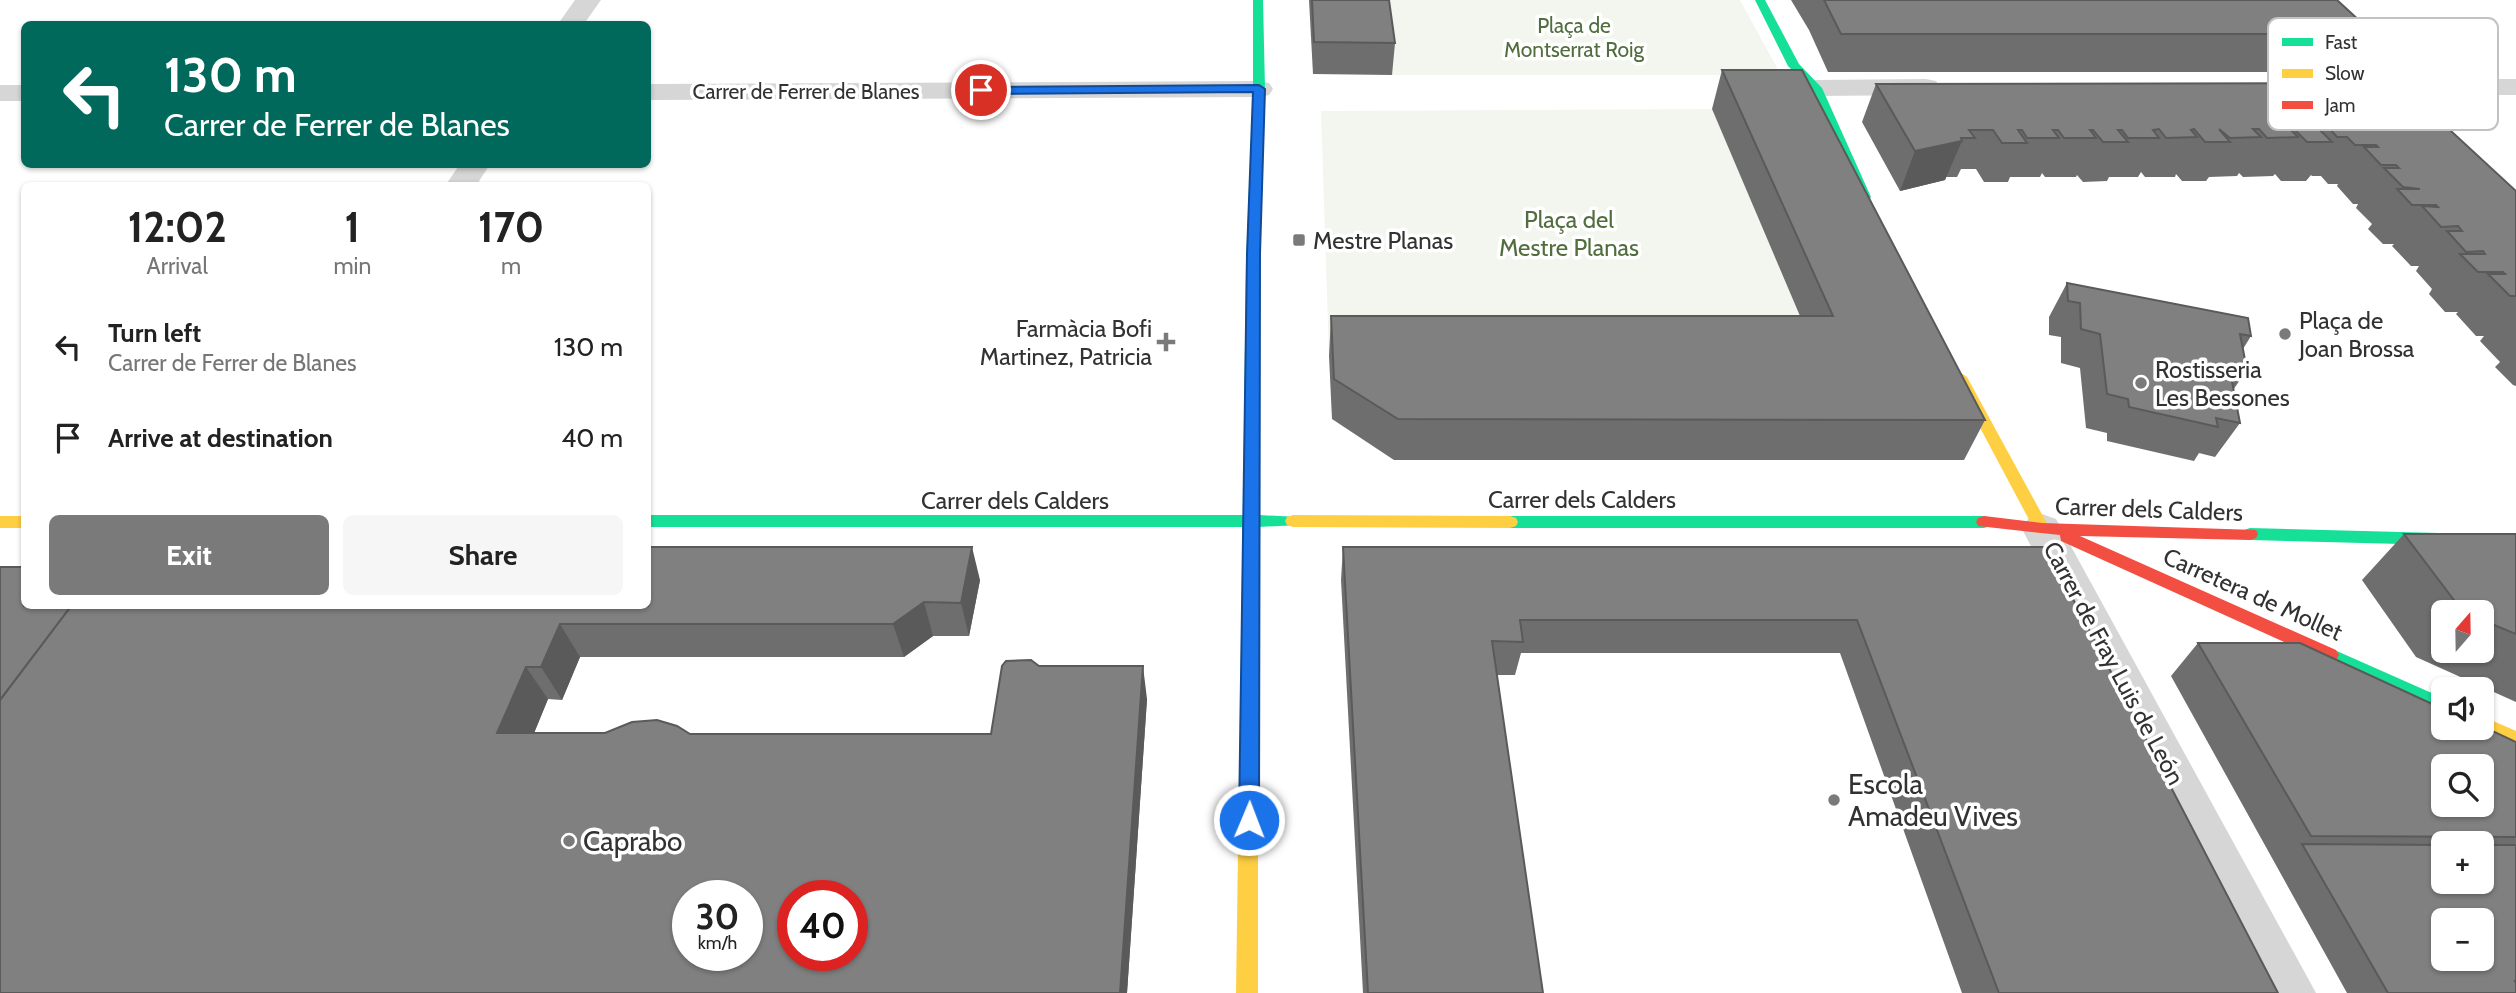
<!DOCTYPE html>
<meta charset="utf-8">
<style>
body{margin:0;font-family:Cabin,sans-serif;background:#f6f6f6;color:#222;height:100vh;display:flex;flex-direction:column;font-size:26px;white-space:nowrap}
*{box-sizing:border-box;margin:0}
p{font-size:23px;color:#767676}
.icon{flex:none;width:38px;height:38px;fill:none;stroke:currentColor;stroke-width:2;stroke-linecap:round;stroke-linejoin:round}
.map{position:relative;flex:1;overflow:hidden}
.side{position:absolute;left:21px;top:182px;width:630px;height:427px;display:flex;flex-direction:column;background:#fff;border-radius:10px;box-shadow:0 2px 5px #0004}
.side>*{flex:none}
.top-card{position:absolute;left:21px;top:21px;width:630px;height:147px;border-radius:10px;box-shadow:0 2px 5px #0004;background:#00695c;color:#fff;overflow:hidden}
.needle{width:46px;rotate:20deg}
.buttons{position:absolute;left:2431px;top:600px;display:grid;gap:14px}
.buttons a{display:grid;place-items:center;width:63px;height:63px;border-radius:10px;background:#fff;box-shadow:0 2px 5px #0004;font-size:35px}
.speed{position:absolute;left:672px;top:880px;display:flex;gap:14px;font-size:35px;font-weight:700;text-align:center}
.speed>*{display:grid;place-content:center;width:91px;height:91px;border-radius:50%;background:#fff;box-shadow:0 2px 5px #0004;line-height:1}
.speed small{font-size:18px;font-weight:400}
.speed .limit{border:10px solid #d22;background:#fff;color:#111}
.pin{position:absolute;display:grid;place-items:center;width:60px;height:60px;color:#fff;margin:-30px;border:4px solid #fff;border-radius:50%;box-shadow:0 2px 7px #0007}
.me{position:absolute;width:77px;margin:-38px;rotate:1deg;stroke-linejoin:round;filter:drop-shadow(0 0 5px #0008)}
.turn{display:flex;align-items:center;gap:24px;height:147px;padding:0 28px;font-size:32px}
.turn .icon{width:91px;height:91px;stroke-width:2.5}
.turn b{display:block;font-size:49px;line-height:60px}
.eta{display:flex;justify-content:space-evenly;align-items:center;height:119px;text-align:center}
.eta b{font-size:42px;font-weight:700;line-height:49px}
.button{display:flex;gap:14px;margin-top:auto;padding:14px 28px}
.button a{flex:1;height:80px;border-radius:10px;background:#7a7a7a;color:#fff;font-size:28px;font-weight:700;line-height:80px;text-align:center}
.button a+a{background:#f6f6f6;color:#222}
ul{padding:0;list-style:none}
li{display:flex;align-items:center;gap:21px;height:91px;padding:0 28px}
li div{flex:1}
li b{display:block;font-size:26px}
li em{font-style:normal}
.map>svg:first-child{display:block}
.green{fill:#f2f6ee}
.lines{fill:none;stroke-linecap:round;stroke-linejoin:round}
.street{fill:#d6d6d6;fill-rule:evenodd}
.fast{fill:#16e098;fill-rule:evenodd}
.slow{fill:#ffcf43;fill-rule:evenodd}
.jam{fill:#f24e42;fill-rule:evenodd}
.wall{fill:#6e6e6e;fill-rule:evenodd}
.shaded-wall{fill:#5a5a5a}
.building{fill:#808080;stroke:#5a5a5a;stroke-width:2;fill-rule:evenodd}
.route{fill:#1a73e8;stroke:#114b97;stroke-width:2}
.poi-dot{fill:#7a7a7a;stroke:#fff;stroke-width:2.5}
.labels{text-anchor:middle;dominant-baseline:central;stroke-width:7;stroke-linejoin:round;paint-order:stroke}
.far-park-label{font-size:21px;fill:#526e3e;stroke:#fff}
.far-street-label{font-size:21px;fill:#323232;stroke:#fff}
.park-label{font-size:24px;fill:#526e3e;stroke:#fff}
.poi-label{font-size:24px;fill:#323232;stroke:#fff;text-anchor:start}
.street-label{font-size:24px;fill:#323232;stroke:#fff}
.near-poi-label{font-size:28px;fill:#323232;stroke:#fff;text-anchor:start}
.key{fill:#fff;stroke:#c2c2c2;stroke-width:2}
.key-label{font-size:19px;fill:#323232}
</style>
<div class="map">
<svg width="2516" height="993" viewBox="0 0 2516 993">
<rect width="100%" height="100%" fill="#fff"/>
<g class="green">
<path d="M 1383,0 L 1740,0 L 1781,75 L 1392,75 Z"/>
<path d="M 1712,109 L 1818,357 L 1329,356 L 1321,111 Z"/>
</g>
<g class="lines">
<g class="street">
<path d="M 575,0 L 601,0 L 584,24 L 558,24 Z"/>
<path d="M 2286,0 L 2314,0 L 2399,79 L 2516,79 L 2516,95 L 2415,95 L 2412,103 C 2399,106 2393,104 2384,95 L 2340,93 L 2336,87 L 2340,81 L 2367,79 Z"/>
<path d="M 1926,79 L 1936,81 L 1940,87 L 1936,93 L 1926,95 L 1816,96 L 1806,94 L 1802,88 L 1806,82 L 1816,80 Z"/>
<path d="M 1259,81 L 1269,83 L 1273,89 L 1269,95 L 1259,97 L 648,100 L 648,84 Z"/>
<rect x="0" y="85" width="24" height="16"/>
<path d="M 460,164 L 490,164 L 476,186 L 445,186 Z"/>
<path d="M 2042,514 L 2056,519 L 2316,993 L 2263,993 L 2022,529 L 2028,519 Z"/>
</g>
<g class="fast">
<path d="M 1253,0 L 1263,0 L 1265,89 L 1260,263 L 1259,515 L 1299,517 L 1301,521 L 1299,525 L 1258,527 L 1258,569 L 1256,573 L 1244,573 L 1242,569 L 1242,527 L 648,527 L 648,515 L 1243,515 L 1246,263 L 1253,89 Z"/>
<path d="M 1755,0 L 1765,0 L 1799,64 L 1822,88 L 1871,197 L 1869,200 L 1861,200 L 1859,197 L 1811,89 L 1788,66 Z"/>
<path d="M 1510,516 L 1984,516 L 1990,518 L 1992,522 L 1990,526 L 1984,528 L 1510,528 L 1504,526 L 1502,522 L 1504,518 Z"/>
<path d="M 2250,528 L 2516,535 L 2516,547 L 2250,540 L 2244,538 L 2242,534 L 2244,530 Z"/>
<path d="M 2330,648 L 2443,698 L 2443,714 L 2324,660 L 2321,655 L 2324,650 Z"/>
</g>
<g class="slow">
<path d="M 1960,372 L 1967,377 L 2050,529 L 2048,533 L 2036,533 L 2034,529 L 1953,377 Z"/>
<path d="M 1293,515 L 1510,516 L 1516,518 L 1518,522 L 1516,526 L 1510,528 L 1293,527 L 1287,525 L 1285,521 L 1287,517 Z"/>
<rect x="0" y="516" width="24" height="12"/>
<path d="M 1250,563 L 1256,565 L 1258,569 L 1258,993 L 1236,993 L 1242,569 L 1244,565 Z"/>
<path d="M 2482,716 L 2516,731 L 2516,748 L 2476,729 L 2482,728 Z"/>
</g>
<path class="jam" d="M 1984,516 L 2042,523 L 2256,530 L 2258,534 L 2256,538 L 2250,540 L 2080,536 L 2336,650 L 2339,655 L 2336,660 L 2330,662 L 2324,660 L 2061,541 L 2060,535 L 1978,526 L 1976,522 L 1978,518 Z"/>
</g>
<g class="wall">
<path d="M 1309,0 L 1389,0 L 1395,43 L 1392,75 L 1313,74 Z"/>
<path d="M 1791,0 L 2337,0 L 2374,34 L 2350,72 L 1828,72 L 1809,30 Z"/>
<path d="M 1722,70 L 1985,420 L 1964,460 L 1394,460 L 1332,419 L 1329,356 L 1331,316 L 1800,316 L 1712,109 Z"/>
<path d="M 2399,83 L 2516,191 L 2516,386 L 2513,385 L 2495,367 L 2500,362 L 2480,341 L 2484,336 L 2476,336 L 2456,314 L 2458,312 L 2445,312 L 2429,294 L 2432,289 L 2416,271 L 2419,266 L 2411,266 L 2392,246 L 2394,244 L 2383,244 L 2368,229 L 2372,224 L 2356,208 L 2358,204 L 2353,204 L 2337,186 L 2338,184 L 2328,184 L 2321,176 L 2312,176 L 2311,175 L 2306,181 L 2281,181 L 2275,174 L 2273,176 L 2243,177 L 2239,173 L 2237,176 L 2209,177 L 2206,181 L 2182,181 L 2176,174 L 2175,177 L 2145,177 L 2141,172 L 2138,177 L 2109,177 L 2107,181 L 2083,182 L 2077,175 L 2076,177 L 2045,177 L 2042,173 L 2040,177 L 2010,177 L 2008,182 L 1984,182 L 1976,169 L 1961,169 L 1957,177 L 1946,177 L 1945,180 L 1900,191 L 1862,122 L 1876,84 Z"/>
<path d="M 2067,283 L 2251,336 L 2243,349 L 2247,370 L 2233,390 L 2240,423 L 2215,457 L 2199,453 L 2194,461 L 2107,441 L 2107,433 L 2086,428 L 2080,368 L 2061,363 L 2061,337 L 2049,335 L 2049,317 Z"/>
<path d="M 2404,534 L 2516,534 L 2516,702 L 2416,657 L 2362,580 ZM 2443,612 L 2482,612 L 2482,651 L 2443,651 Z"/>
<path d="M 1343,547 L 2046,547 L 2278,993 L 1962,993 L 1840,653 L 1521,653 L 1515,675 L 1497,675 L 1543,993 L 1363,993 L 1341,580 Z"/>
<path d="M 24,567 L 980,580 L 969,636 L 933,636 L 904,657 L 580,657 L 562,700 L 548,699 L 534,733 L 991,734 L 1039,666 L 1147,699 L 1127,993 L 0,993 Z"/>
<path d="M 2198,643 L 2516,742 L 2516,993 L 2347,993 L 2171,676 ZM 2443,844 L 2482,844 L 2482,882 L 2443,882 Z"/>
</g>
<g class="shaded-wall">
<path d="M 1962,141 L 1945,180 L 1900,191 L 1915,151 Z"/>
<path d="M 972,547 L 980,580 L 969,636 L 961,603 Z"/>
<path d="M 924,602 L 933,636 L 904,657 L 893,624 Z"/>
<path d="M 560,624 L 580,657 L 562,700 L 541,667 Z"/>
<path d="M 1143,666 L 1147,699 L 1127,993 L 1120,993 Z"/>
<path d="M 526,667 L 548,699 L 521,765 L 497,733 Z"/>
</g>
<g class="building">
<path d="M 1312,0 L 1389,0 L 1395,43 L 1314,42 Z"/>
<path d="M 1824,0 L 2337,0 L 2374,34 L 1841,34 Z"/>
<path d="M 1722,70 L 1802,70 L 1985,420 L 1398,419 L 1334,379 L 1331,316 L 1833,316 Z"/>
<path d="M 2399,83 L 2516,191 L 2516,296 L 2510,296 L 2488,274 L 2505,274 L 2503,272 L 2478,272 L 2460,254 L 2485,254 L 2483,251 L 2466,252 L 2447,231 L 2462,231 L 2458,226 L 2441,227 L 2422,206 L 2438,207 L 2436,205 L 2412,205 L 2397,189 L 2420,189 L 2403,187 L 2384,168 L 2399,168 L 2396,165 L 2381,165 L 2364,147 L 2378,147 L 2376,145 L 2355,145 L 2347,137 L 2337,137 L 2330,129 L 2319,129 L 2332,142 L 2307,142 L 2294,129 L 2290,129 L 2298,137 L 2267,138 L 2259,129 L 2253,129 L 2261,137 L 2230,138 L 2219,129 L 2230,142 L 2205,142 L 2194,129 L 2191,130 L 2197,137 L 2166,138 L 2159,129 L 2153,130 L 2159,138 L 2128,138 L 2122,130 L 2118,130 L 2128,142 L 2103,142 L 2093,130 L 2090,130 L 2096,138 L 2064,138 L 2058,130 L 2053,130 L 2059,138 L 2027,138 L 2022,130 L 2018,130 L 2027,143 L 2002,143 L 1993,130 L 1969,130 L 1975,138 L 1961,138 L 1962,141 L 1915,151 L 1876,84 Z"/>
<path d="M 2067,283 L 2248,318 L 2251,336 L 2240,334 L 2247,370 L 2229,366 L 2240,423 L 2216,418 L 2218,427 L 2129,407 L 2128,399 L 2107,394 L 2100,334 L 2081,329 L 2080,303 L 2068,301 Z"/>
<path d="M 2404,534 L 2516,534 L 2516,634 L 2482,620 L 2482,612 L 2463,612 Z"/>
<path d="M 648,547 L 972,547 L 961,603 L 924,602 L 893,624 L 560,624 L 541,667 L 526,667 L 497,733 L 605,733 L 632,722 L 657,720 L 677,726 L 690,734 L 991,734 L 1002,666 L 1006,661 L 1031,660 L 1039,666 L 1143,666 L 1120,993 L 0,993 L 0,700 L 71,606 L 648,606 ZM 688,896 L 747,896 L 747,956 L 688,956 ZM 793,896 L 852,896 L 852,956 L 793,956 Z"/>
<path d="M 1343,547 L 2046,547 L 2278,993 L 1999,993 L 1857,620 L 1520,620 L 1523,642 L 1492,641 L 1543,993 L 1368,993 Z"/>
<path d="M 0,567 L 24,567 L 24,606 L 71,606 L 0,700 Z"/>
<path d="M 2198,643 L 2300,643 L 2443,709 L 2443,728 L 2482,728 L 2482,726 L 2516,742 L 2516,837 L 2311,836 ZM 2443,766 L 2482,766 L 2482,805 L 2443,805 Z"/>
<path d="M 2302,844 L 2443,845 L 2443,882 L 2482,882 L 2482,845 L 2516,845 L 2516,981 L 2515,981 L 2516,983 L 2516,993 L 2388,993 ZM 2443,920 L 2482,920 L 2482,959 L 2443,959 Z"/>
</g>
<path class="route" d="M 1259,85 L 1265,89 L 1260,254 L 1259,820 L 1256,826 L 1249,828 L 1242,826 L 1239,820 L 1247,254 L 1253,92 L 981,94 L 975,90 L 981,87 Z"/>
<g class="poi-dot">
<rect x="1292" y="233" width="14" height="14" rx="3.5"/>
<circle cx="2285" cy="334" r="7"/>
<path d="M1162.5 331.5h7v7h7v7h-7v7h-7v-7h-7v-7h7z"/>
<circle cx="2141" cy="383" r="7"/>
<circle cx="1834" cy="800" r="7"/>
<circle cx="569" cy="841" r="7"/>
</g>
<g class="labels">
<g class="far-park-label">
<text x="1574" y="25">Plaça de<tspan x="1574" dy="24">Montserrat Roig</tspan></text>
</g>
<g class="far-street-label">
<text x="806" y="91">Carrer de Ferrer de Blanes</text>
</g>
<g class="park-label">
<text x="1569" y="219">Plaça del<tspan x="1569" dy="28">Mestre Planas</tspan></text>
</g>
<g class="poi-label">
<text x="1313" y="240">Mestre Planas</text>
<text x="2299" y="320">Plaça de<tspan x="2299" dy="28">Joan Brossa</tspan></text>
<text x="1152" y="328" text-anchor="end">Farmàcia Bofi<tspan x="1152" dy="28">Martinez, Patricia</tspan></text>
<text x="2155" y="369">Rostisseria<tspan x="2155" dy="28">Les Bessones</tspan></text>
</g>
<g class="street-label">
<text x="1582" y="499">Carrer dels Calders</text>
<text x="1015" y="500">Carrer dels Calders</text>
<text transform="translate(2149 509) rotate(2)">Carrer dels Calders</text>
<text transform="translate(2253 594) rotate(24)">Carretera de Mollet</text>
<text transform="translate(2114 663) rotate(62)">Carrer de Fray Luis de León</text>
</g>
<g class="near-poi-label">
<text x="1848" y="784">Escola<tspan x="1848" dy="32">Amadeu Vives</tspan></text>
<text x="583" y="841">Caprabo</text>
</g>
</g>
<rect x="2268" y="18" width="230" height="112" rx="10" class="key"/>
<rect x="2282" y="38" width="31" height="8" fill="#16e098"/>
<rect x="2282" y="69" width="31" height="9" fill="#ffcf43"/>
<rect x="2282" y="101" width="31" height="8" fill="#f24e42"/>
<g class="key-label">
<text x="2325" y="49">Fast</text>
<text x="2325" y="80">Slow</text>
<text x="2325" y="112">Jam</text>
</g>
</svg>
<div class="buttons">
<a><svg class="needle" viewBox="-14 -14 28 28"><path d="M0-13l5 13h-10z" fill="#e53935"/><path d="M0 13l5-13h-10z" fill="#767676"/></svg></a>
<a><svg class="icon" aria-label="sound" viewBox="0 0 24 24"><path d="M4 9h4l5-4v14l-5-4H4zM17 9q2 3 0 6"/></svg></a>
<a><svg class="icon" aria-label="search" viewBox="0 0 24 24"><circle cx="10" cy="10" r="6"/><path d="M15 15l6 6"/></svg></a>
<a>+</a>
<a>−</a>
</div>
<div class="speed"><div>30<small>km/h</small></div><div class="limit">40</div></div>
<div class="pin" style="left:981px;top:90px;background:#d93025"><svg class="icon" aria-label="arrive" viewBox="0 0 24 24"><path d="M6 21V4h12l-3 4 3 4H6"/></svg></div>
<svg class="me" style="left:1249px;top:820px" viewBox="-20 -20 40 40"><circle r="17" fill="#1a73e8" stroke="#fff" stroke-width="3"/><path d="M0-11L8 9 0 5-8 9z" fill="#fff"/></svg>
<div class="top-card">
<div class="turn"><svg class="icon" aria-label="left" viewBox="0 0 24 24"><path d="M17 20v-9H6M10 6l-5 5 5 5"/></svg><div><b>130 m</b>Carrer de Ferrer de Blanes</div></div>
</div>
<section class="side">
<div class="eta">
<div><b>12:02</b><p>Arrival</p></div>
<div><b>1</b><p>min</p></div>
<div><b>170</b><p>m</p></div>
</div>
<ul>
<li><svg class="icon" aria-label="left" viewBox="0 0 24 24"><path d="M17 20v-9H6M10 6l-5 5 5 5"/></svg><div><b>Turn left</b><p>Carrer de Ferrer de Blanes</p></div><em>130 m</em></li>
<li><svg class="icon" aria-label="arrive" viewBox="0 0 24 24"><path d="M6 21V4h12l-3 4 3 4H6"/></svg><div><b>Arrive at destination</b></div><em>40 m</em></li>
</ul>
<div class="button"><a>Exit</a><a>Share</a></div>
</section>
</div>
